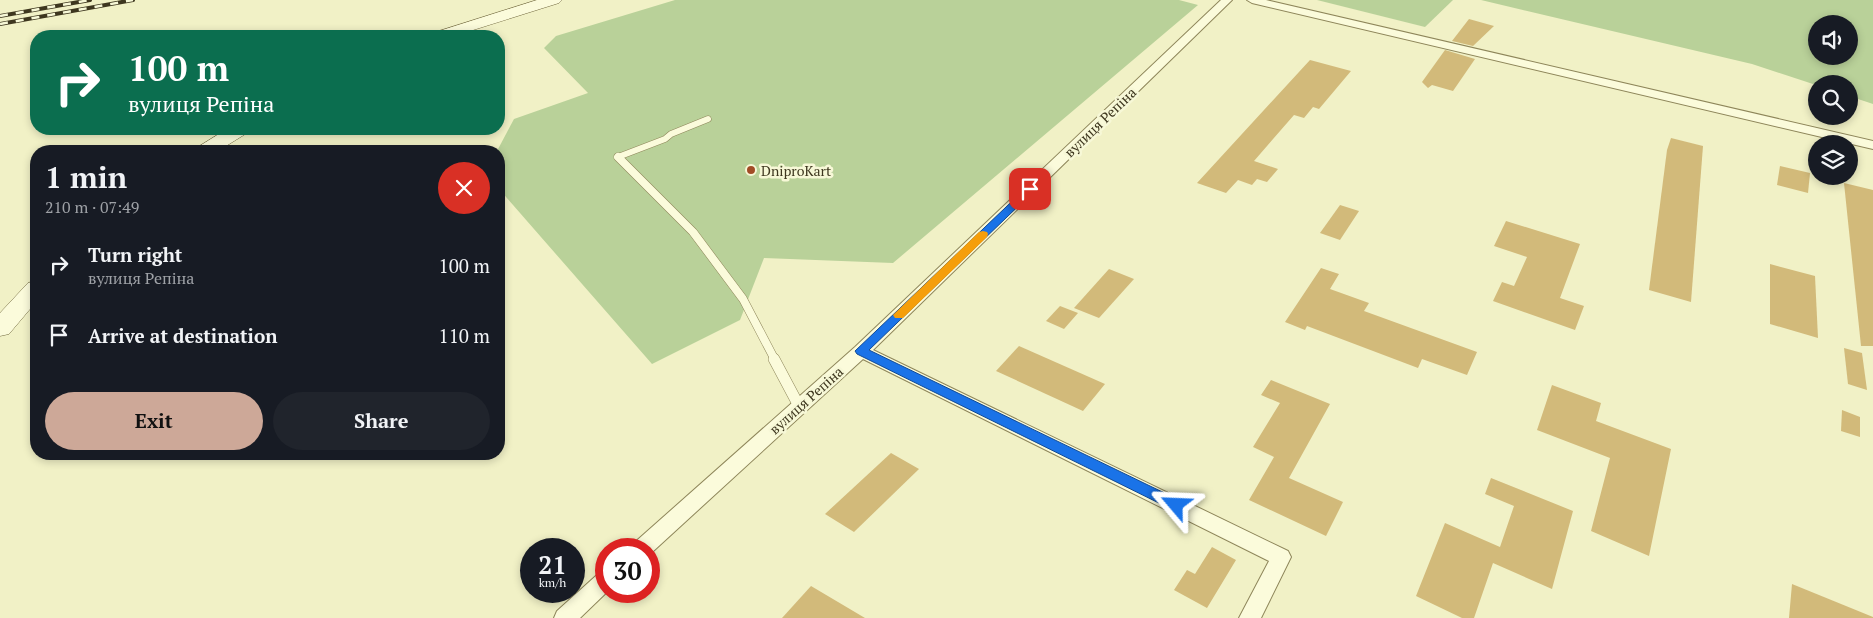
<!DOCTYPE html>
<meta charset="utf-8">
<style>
body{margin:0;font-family:"PT Serif",serif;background:#20242c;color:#f1f3f6;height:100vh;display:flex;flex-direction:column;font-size:19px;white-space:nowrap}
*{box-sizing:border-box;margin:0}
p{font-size:16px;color:#9ea1a6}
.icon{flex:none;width:28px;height:28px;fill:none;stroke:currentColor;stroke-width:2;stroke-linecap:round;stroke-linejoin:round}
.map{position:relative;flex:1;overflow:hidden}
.details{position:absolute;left:30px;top:145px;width:475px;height:315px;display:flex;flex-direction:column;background:#171b24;border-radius:20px;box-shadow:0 2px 8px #0003}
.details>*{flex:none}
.top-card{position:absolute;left:30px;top:30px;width:475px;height:105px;border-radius:20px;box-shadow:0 2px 8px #0003;background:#0b6e4f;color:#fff;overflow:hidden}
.controls{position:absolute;left:1808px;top:15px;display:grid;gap:10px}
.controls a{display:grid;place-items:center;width:50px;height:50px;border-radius:50%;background:#171b24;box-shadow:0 2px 8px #0003;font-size:25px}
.speed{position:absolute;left:520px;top:538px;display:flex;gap:10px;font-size:25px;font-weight:700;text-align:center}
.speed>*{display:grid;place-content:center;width:65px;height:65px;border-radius:50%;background:#171b24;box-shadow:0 2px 8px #0003;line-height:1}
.speed small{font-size:12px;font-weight:400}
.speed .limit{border:8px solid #d22;background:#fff;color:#111}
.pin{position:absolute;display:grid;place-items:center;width:42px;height:42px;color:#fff;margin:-21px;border-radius:10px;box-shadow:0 2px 8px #0006}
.me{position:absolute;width:55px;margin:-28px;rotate:296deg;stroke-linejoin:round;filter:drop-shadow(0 0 4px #0008)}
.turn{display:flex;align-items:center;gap:18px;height:105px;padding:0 15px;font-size:22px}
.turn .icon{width:65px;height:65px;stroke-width:2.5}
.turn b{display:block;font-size:35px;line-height:42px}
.round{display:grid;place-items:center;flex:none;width:52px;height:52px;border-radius:26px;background:#20242c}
.summary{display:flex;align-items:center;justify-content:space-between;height:85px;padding:0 15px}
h1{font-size:30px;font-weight:800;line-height:38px}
.action{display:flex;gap:10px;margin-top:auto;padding:10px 15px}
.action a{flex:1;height:58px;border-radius:30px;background:#cda898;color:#111;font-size:20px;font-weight:800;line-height:58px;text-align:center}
.action a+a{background:#20242c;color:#f1f3f6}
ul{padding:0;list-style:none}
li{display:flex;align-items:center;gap:15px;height:70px;padding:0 15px}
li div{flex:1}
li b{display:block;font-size:19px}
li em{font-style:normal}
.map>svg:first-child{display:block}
.green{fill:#b9d199;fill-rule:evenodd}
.building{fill:#d2ba7a}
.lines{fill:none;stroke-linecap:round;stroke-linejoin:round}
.lane-far2-casing{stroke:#8e865a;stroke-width:7}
.lane-far1-casing{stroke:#8e865a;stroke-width:9}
.lane-casing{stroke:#8e865a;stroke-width:12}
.street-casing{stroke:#8e865a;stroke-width:2}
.secondary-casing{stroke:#70673d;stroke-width:1}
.lane-far2{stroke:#fbfbdb;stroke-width:6}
.lane-far1{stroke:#fbfbdb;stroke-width:8}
.lane{stroke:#fbfbdb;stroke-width:11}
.street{fill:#fbfbdb;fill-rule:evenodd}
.secondary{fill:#fbfbdb;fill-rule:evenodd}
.rail-casing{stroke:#3e371f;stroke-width:4}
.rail{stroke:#f7f8d7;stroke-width:2.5;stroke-dasharray:8;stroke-linecap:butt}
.route{fill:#1a73e8;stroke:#114b97}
.slow{fill:#f59e0b}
.poi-dot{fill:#a24c26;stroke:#f7f8d7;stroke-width:2}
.labels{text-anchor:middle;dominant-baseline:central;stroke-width:5;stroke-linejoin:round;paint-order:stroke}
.street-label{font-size:14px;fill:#3e371f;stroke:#f7f8d7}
.poi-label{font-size:14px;fill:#3e371f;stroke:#f7f8d7;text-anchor:start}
</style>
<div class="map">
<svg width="1873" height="618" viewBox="0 0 1873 618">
<rect width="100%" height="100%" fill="#f1f1c6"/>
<g class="green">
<path d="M 675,0 L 1179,0 L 1198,5 L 893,263 L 764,258 L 740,320 L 652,364 L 499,189 L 499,151 L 497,151 L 514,119 L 588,93 L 544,48 L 556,36 Z"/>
<path d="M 1317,0 L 1453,0 L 1425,27 Z"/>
<path d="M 1481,0 L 1873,0 L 1873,104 L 1849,96 L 1849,84 L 1816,85 L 1752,64 ZM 1816,24 L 1849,24 L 1849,56 L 1816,56 Z"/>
</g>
<g class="building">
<path d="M 1469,19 L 1494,26 L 1473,46 L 1452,41 Z"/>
<path d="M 1445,50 L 1475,59 L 1453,91 L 1432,85 L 1428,88 L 1422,82 Z"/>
<path d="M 1310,60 L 1351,71 L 1319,109 L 1313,107 L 1304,118 L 1294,115 L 1254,161 L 1278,169 L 1267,182 L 1257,179 L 1252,185 L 1238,180 L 1226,193 L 1197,183 Z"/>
<path d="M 1671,138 L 1703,146 L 1691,302 L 1649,290 L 1667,150 Z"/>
<path d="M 1780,166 L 1810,173 L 1808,193 L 1777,185 Z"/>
<path d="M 1844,183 L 1873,190 L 1873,346 L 1861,346 Z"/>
<path d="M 1340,205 L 1359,211 L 1340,240 L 1320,233 Z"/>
<path d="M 1506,221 L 1580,244 L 1560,298 L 1584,306 L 1575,330 L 1493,301 L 1502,282 L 1514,286 L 1527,257 L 1494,246 Z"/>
<path d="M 1770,264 L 1815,276 L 1818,338 L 1770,324 Z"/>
<path d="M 1321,268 L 1339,274 L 1330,289 L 1369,303 L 1364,311 L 1477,352 L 1467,375 L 1422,359 L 1418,368 L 1307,326 L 1305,330 L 1285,322 Z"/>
<path d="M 1109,269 L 1134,279 L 1099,318 L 1074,308 Z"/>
<path d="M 1060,306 L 1078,313 L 1064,329 L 1046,321 Z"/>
<path d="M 1019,346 L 1105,384 L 1083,411 L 996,371 Z"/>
<path d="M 1844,348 L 1862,353 L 1867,390 L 1848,384 Z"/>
<path d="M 1271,380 L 1330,404 L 1289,478 L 1343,502 L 1326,536 L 1249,500 L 1274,457 L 1253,447 L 1280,403 L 1261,395 Z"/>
<path d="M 1552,385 L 1601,403 L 1596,421 L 1671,449 L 1649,556 L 1591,531 L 1610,458 L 1537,430 Z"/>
<path d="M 1842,410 L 1860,417 L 1860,437 L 1841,431 Z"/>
<path d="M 891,453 L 919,469 L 854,532 L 825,514 Z"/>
<path d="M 1491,478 L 1573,511 L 1552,589 L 1493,563 L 1474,618 L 1462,618 L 1416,596 L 1445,523 L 1500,547 L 1514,506 L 1485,494 Z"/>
<path d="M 1212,547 L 1236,560 L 1207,608 L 1174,590 L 1187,570 L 1195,574 Z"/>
<path d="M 1792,584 L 1873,617 L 1873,618 L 1789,618 Z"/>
<path d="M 811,586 L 865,618 L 782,618 Z"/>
</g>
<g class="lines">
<g class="lane-far2-casing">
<path id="lane-far2" d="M 620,159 L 618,157 L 665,139 L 671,134 L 708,119"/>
</g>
<g class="lane-far1-casing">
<path id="lane-far1" d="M 618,157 L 693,232 L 743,299 L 775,360"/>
</g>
<g class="lane-casing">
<path id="lane" d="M 774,359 L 799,406"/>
</g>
<g class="street-casing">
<g id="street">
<path d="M 1221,0 L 1232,0 L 873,350 L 1288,551 L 1291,557 L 1261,618 L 1239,618 L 1269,561 L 863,359 L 649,555 L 649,549 L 631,549 L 634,543 L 855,347 Z"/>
<path d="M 1247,0 L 1266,0 L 1873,141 L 1873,149 L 1252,3 Z"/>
<path d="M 606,571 L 606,591 L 608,591 L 580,618 L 554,618 L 557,611 L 598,574 Z"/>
</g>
</g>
<g class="secondary-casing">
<g id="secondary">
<path d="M 537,0 L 562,0 L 559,3 L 454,36 L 431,36 L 433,33 Z"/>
<path d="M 227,129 L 249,129 L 247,133 L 218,151 L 195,151 L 198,147 Z"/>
<path d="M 36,281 L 36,302 L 9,334 L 0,336 L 0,313 L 28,283 Z"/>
</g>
</g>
<use href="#lane-far2" class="lane-far2"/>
<use href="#lane-far1" class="lane-far1"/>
<use href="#lane" class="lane"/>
<use href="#street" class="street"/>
<use href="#secondary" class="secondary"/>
<g class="rail-casing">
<g id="rail">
<path d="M 0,16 L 90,0"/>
<path d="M 0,24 L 133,0"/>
</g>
</g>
<use href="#rail" class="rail"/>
</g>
<path class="route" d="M 1030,186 L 1035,189 L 1034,191 L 869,350 L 1181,501 L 1183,505 L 1181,509 L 1176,511 L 1171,509 L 857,354 L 855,351 L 1027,187 Z"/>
<path class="slow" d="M 983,231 L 987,232 L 988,234 L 987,237 L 903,318 L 895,318 L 893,315 L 895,313 L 979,232 Z"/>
<circle class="poi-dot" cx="751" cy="170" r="5"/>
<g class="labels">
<g class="street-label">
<text transform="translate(1100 122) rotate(-44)">вулиця Репіна</text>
<text transform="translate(806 400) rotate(-42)">вулиця Репіна</text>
</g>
<g class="poi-label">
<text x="761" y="170">DniproKart</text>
</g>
</g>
</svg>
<div class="controls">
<a><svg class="icon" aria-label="sound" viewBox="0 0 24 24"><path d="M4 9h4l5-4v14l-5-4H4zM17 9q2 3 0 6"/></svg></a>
<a><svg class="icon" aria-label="search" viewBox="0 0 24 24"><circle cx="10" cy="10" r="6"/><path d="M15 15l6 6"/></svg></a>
<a><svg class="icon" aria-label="layers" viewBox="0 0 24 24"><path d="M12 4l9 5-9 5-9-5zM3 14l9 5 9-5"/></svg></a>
</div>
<div class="speed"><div>21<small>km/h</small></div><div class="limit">30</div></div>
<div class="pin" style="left:1030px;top:189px;background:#d93025"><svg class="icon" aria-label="arrive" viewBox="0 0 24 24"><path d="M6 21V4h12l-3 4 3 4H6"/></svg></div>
<svg class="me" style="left:1176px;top:505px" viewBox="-20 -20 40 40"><path d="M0-17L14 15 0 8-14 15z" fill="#1a73e8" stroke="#fff" stroke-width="4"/></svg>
<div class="top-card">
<div class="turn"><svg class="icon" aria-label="right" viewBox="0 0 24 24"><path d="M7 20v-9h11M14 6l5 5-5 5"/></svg><div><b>100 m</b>вулиця Репіна</div></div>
</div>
<section class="details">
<div class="summary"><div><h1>1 min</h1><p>210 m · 07:49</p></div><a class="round" style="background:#d93025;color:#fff"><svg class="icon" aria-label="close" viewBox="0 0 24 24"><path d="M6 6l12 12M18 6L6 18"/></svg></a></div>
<ul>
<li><svg class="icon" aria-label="right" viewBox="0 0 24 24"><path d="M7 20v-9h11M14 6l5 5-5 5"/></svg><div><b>Turn right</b><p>вулиця Репіна</p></div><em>100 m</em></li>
<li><svg class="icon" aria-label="arrive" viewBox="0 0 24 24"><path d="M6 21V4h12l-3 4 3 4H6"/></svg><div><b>Arrive at destination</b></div><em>110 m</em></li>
</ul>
<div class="action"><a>Exit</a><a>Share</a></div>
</section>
</div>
